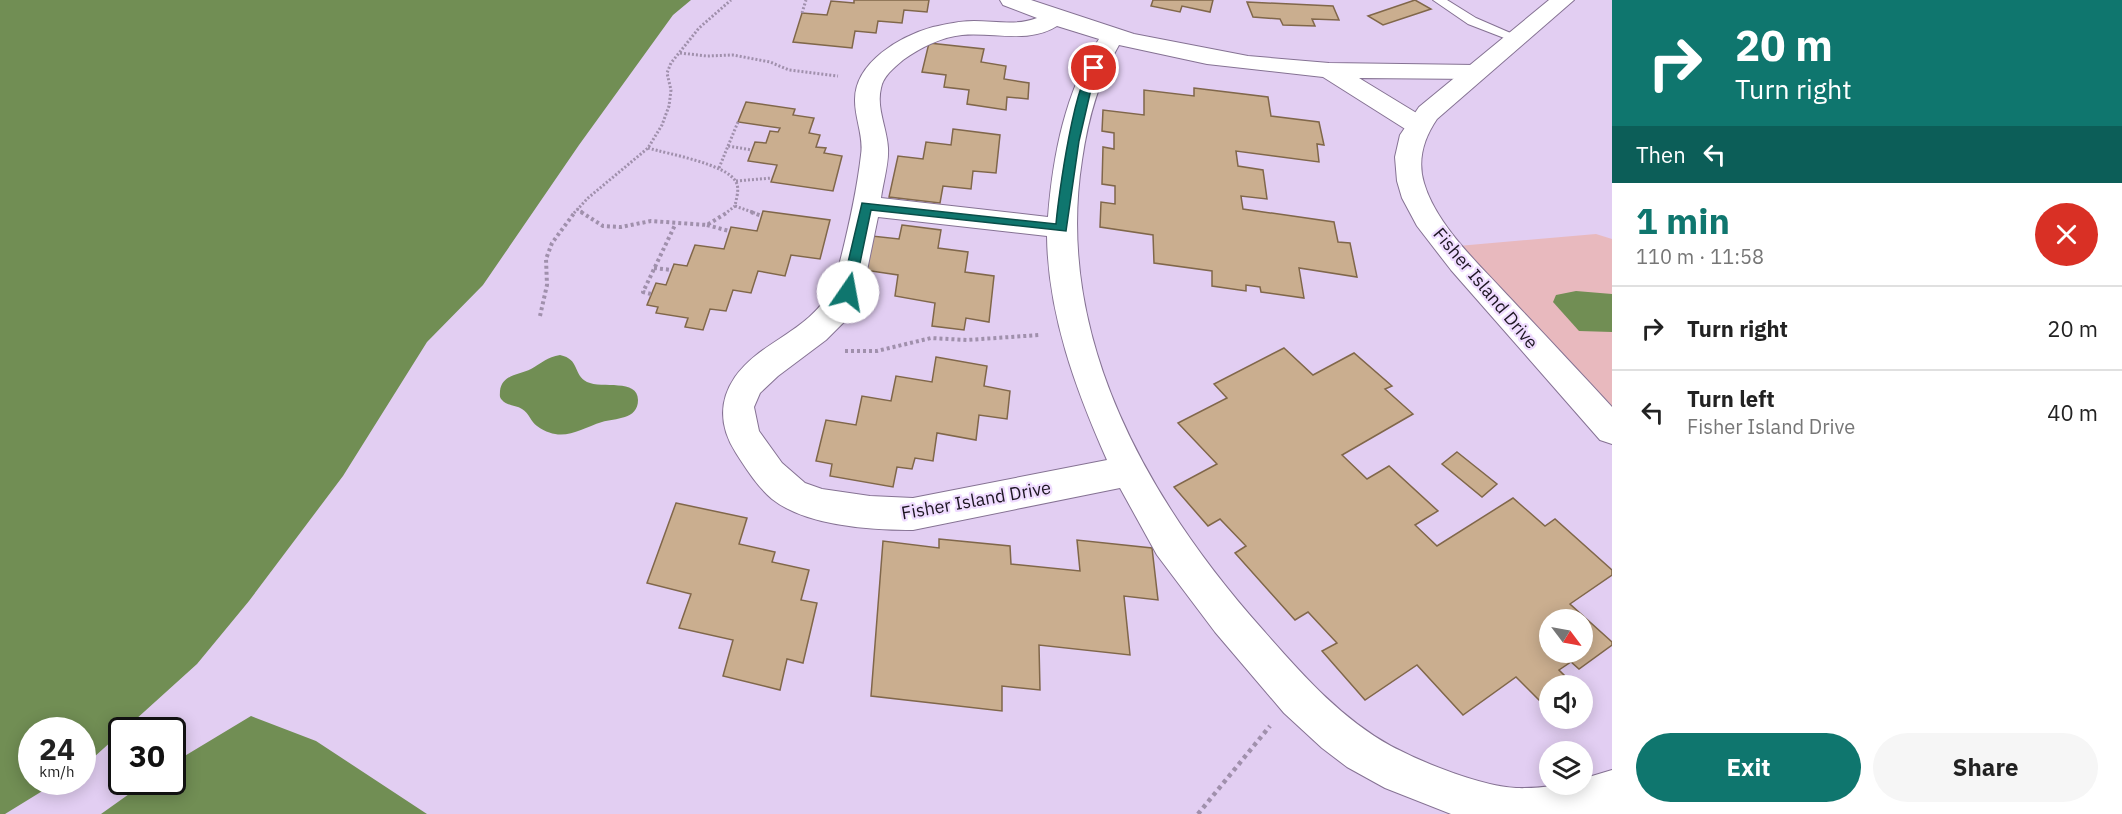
<!DOCTYPE html>
<meta charset="utf-8">
<style>
body{margin:0;font-family:"IBM Plex Sans",sans-serif;background:#f6f6f6;color:#222;height:100vh;display:flex;flex-direction:column;font-size:22px;white-space:nowrap}
*{box-sizing:border-box;margin:0}
p{font-size:20px;color:#767676}
.icon{flex:none;width:33px;height:33px;fill:none;stroke:currentColor;stroke-width:2;stroke-linecap:round;stroke-linejoin:round}
.map{position:relative;flex:1;overflow:hidden}
.side{display:flex;flex-direction:column;background:#fff;width:510px}
.side>*{flex:none}
.banner{background:#0f766e;color:#fff;overflow:hidden}
.needle{width:39px;rotate:122deg}
.buttons{position:absolute;left:1539px;top:609px;display:grid;gap:12px}
.buttons a{display:grid;place-items:center;width:54px;height:54px;border-radius:50%;background:#fff;box-shadow:0 3px 15px #0003;font-size:30px}
.speed{position:absolute;left:18px;top:717px;display:flex;gap:12px;font-size:30px;font-weight:700;text-align:center}
.speed>*{display:grid;place-content:center;width:78px;height:78px;border-radius:50%;background:#fff;box-shadow:0 3px 15px #0003;line-height:1}
.speed small{font-size:15px;font-weight:400}
.speed .limit{border:3px solid #111;border-radius:9px;background:#fff;color:#111}
.pin{position:absolute;display:grid;place-items:center;width:51px;height:51px;color:#fff;margin:-26px;border:3px solid #fff;border-radius:50%;box-shadow:0 2px 6px #0007}
.me{position:absolute;width:66px;margin:-33px;rotate:12deg;stroke-linejoin:round;filter:drop-shadow(0 0 4px #0008)}
.turn{display:flex;align-items:center;gap:21px;height:126px;padding:0 24px;font-size:27px}
.turn .icon{width:78px;height:78px;stroke-width:2.5}
.turn b{display:block;font-size:42px;line-height:51px}
.then{display:flex;align-items:center;height:57px;padding:0 24px;background:#0003;gap:12px;font-size:22px}
.round{display:grid;place-items:center;flex:none;width:63px;height:63px;border-radius:32px;background:#f6f6f6}
.overview{display:flex;align-items:center;justify-content:space-between;height:102px;padding:0 24px}
h1{font-size:36px;font-weight:700;line-height:45px;color:#0f766e}
.cta{display:flex;gap:12px;margin-top:auto;padding:12px 24px}
.cta a{flex:1;height:69px;border-radius:36px;background:#0f766e;color:#fff;font-size:24px;font-weight:700;line-height:69px;text-align:center}
.cta a+a{background:#f6f6f6;color:#222}
ul{padding:0;list-style:none}
li{display:flex;align-items:center;gap:18px;height:84px;padding:0 24px;border-top:2px solid #e0e0e0}
li div{flex:1}
li b{display:block;font-size:22px}
li em{font-style:normal}
main{display:flex;flex:1;min-height:0}
.map>svg:first-child{display:block}
.green{fill:#e8b9be}
.water{fill:#718e54}
.building{fill:#caae8f;stroke:#80674a;stroke-width:1.5;fill-rule:evenodd}
.lines{fill:none;stroke-linecap:round;stroke-linejoin:round}
.lane-casing{stroke:#857293;stroke-width:2}
.street-casing{stroke:#857293;stroke-width:2}
.secondary-casing{stroke:#857293;stroke-width:2}
.path-far2{stroke:#a090ac;stroke-width:3;stroke-dasharray:2 2;stroke-linecap:butt}
.path-far1{stroke:#a090ac;stroke-width:4;stroke-dasharray:3 3;stroke-linecap:butt}
.path{stroke:#a090ac;stroke-width:4.5;stroke-dasharray:4 4;stroke-linecap:butt}
.lane{fill:#fff;fill-rule:evenodd}
.street{fill:#fff;fill-rule:evenodd}
.secondary{fill:#fff;fill-rule:evenodd}
.route{fill:#0f766e;stroke:#0a4d48;stroke-width:1.5}
.labels{text-anchor:middle;dominant-baseline:central;stroke-width:4.5;stroke-linejoin:round;paint-order:stroke}
.street-label{font-size:18px;fill:#1d1622;stroke:#efdbff}
</style>
<main>
<div class="map">
<svg width="1612" height="814" viewBox="0 0 1612 814">
<rect width="100%" height="100%" fill="#e2cef2"/>
<path class="green" d="M 1596,234 L 1612,239 L 1612,415 L 1458,246 Z"/>
<g class="water">
<path d="M 0,0 L 691,0 L 673,15 L 579,145 L 483,285 L 427,342 L 343,476 L 249,601 L 197,664 L 93,758 L 83,765 L 82,730 L 32,730 L 32,782 L 57,782 L 5,814 L 0,814 Z"/>
<path d="M 1576,291 L 1612,294 L 1612,332 L 1579,331 L 1553,302 L 1556,295 Z"/>
<path d="M 560,355 C 580,359 573,375 587,382 C 602,389 638,378 638,400 C 638,420 615,418 602,422 C 579,429 562,444 537,426 C 531,422 529,413 522,409 C 516,405 507,406 502,400 C 499,397 500,395 500,391 C 502,374 520,375 531,369 C 542,363 547,357 560,355 Z"/>
<path d="M 251,716 L 316,741 L 427,814 L 101,814 L 146,782 L 172,782 L 173,763 Z"/>
</g>
<g class="building">
<path d="M 854,0 L 929,0 L 927,12 L 904,10 L 902,23 L 878,21 L 876,33 L 855,31 L 852,48 L 793,42 L 802,13 L 827,15 L 831,1 L 854,3 Z"/>
<path d="M 1153,0 L 1213,0 L 1210,12 L 1182,6 L 1180,12 L 1151,6 Z"/>
<path d="M 1415,0 L 1431,9 L 1383,25 L 1368,16 Z"/>
<path d="M 1247,2 L 1333,6 L 1339,20 L 1312,19 L 1315,26 L 1283,25 L 1280,19 L 1253,17 Z"/>
<path d="M 929,43 L 984,49 L 981,62 L 1006,66 L 1004,79 L 1029,83 L 1028,99 L 1007,97 L 1006,110 L 967,104 L 969,90 L 944,87 L 946,75 L 922,72 Z"/>
<path d="M 1194,88 L 1268,97 L 1271,116 L 1319,122 L 1324,145 L 1317,144 L 1319,162 L 1236,151 L 1238,166 L 1263,170 L 1267,199 L 1241,196 L 1243,209 L 1334,222 L 1338,242 L 1350,243 L 1357,277 L 1299,268 L 1304,298 L 1261,292 L 1260,287 L 1246,285 L 1246,291 L 1212,286 L 1212,271 L 1154,263 L 1153,235 L 1100,227 L 1101,202 L 1115,204 L 1115,186 L 1102,184 L 1103,147 L 1114,149 L 1114,133 L 1102,131 L 1103,110 L 1144,115 L 1144,90 L 1194,96 Z"/>
<path d="M 746,102 L 795,109 L 793,115 L 814,118 L 809,133 L 820,135 L 816,147 L 826,148 L 824,153 L 842,156 L 833,191 L 771,182 L 777,165 L 748,161 L 755,142 L 766,143 L 770,131 L 778,132 L 780,128 L 738,122 Z"/>
<path d="M 953,129 L 1000,135 L 996,173 L 973,171 L 971,189 L 943,186 L 940,203 L 889,197 L 898,156 L 923,159 L 926,142 L 951,145 Z"/>
<path d="M 763,211 L 830,220 L 820,259 L 791,255 L 785,276 L 758,271 L 751,293 L 733,290 L 726,311 L 710,309 L 703,330 L 685,327 L 688,318 L 656,313 L 658,307 L 647,305 L 656,283 L 666,285 L 674,264 L 687,266 L 695,245 L 724,249 L 731,227 L 757,231 Z"/>
<path d="M 902,225 L 941,230 L 938,248 L 968,252 L 965,272 L 994,276 L 989,322 L 966,318 L 964,330 L 932,326 L 935,303 L 895,296 L 898,275 L 864,270 L 872,236 L 899,239 Z"/>
<path d="M 1284,348 L 1313,375 L 1354,353 L 1392,386 L 1385,389 L 1413,414 L 1342,455 L 1367,479 L 1389,466 L 1438,511 L 1415,525 L 1437,546 L 1513,498 L 1545,526 L 1555,519 L 1612,570 L 1612,575 L 1570,604 L 1612,642 L 1612,645 L 1579,669 L 1571,662 L 1559,670 L 1569,680 L 1561,686 L 1550,686 L 1550,694 L 1540,701 L 1516,677 L 1463,715 L 1417,665 L 1365,700 L 1322,651 L 1337,643 L 1308,612 L 1295,620 L 1235,553 L 1246,546 L 1220,519 L 1208,526 L 1174,487 L 1217,464 L 1178,423 L 1227,398 L 1214,384 ZM 1550,620 L 1582,620 L 1582,652 L 1550,652 Z"/>
<path d="M 936,357 L 987,366 L 984,386 L 1010,391 L 1007,419 L 979,415 L 976,440 L 937,433 L 933,461 L 915,458 L 912,469 L 897,467 L 893,487 L 830,476 L 832,464 L 816,461 L 826,420 L 856,425 L 862,396 L 891,401 L 896,376 L 932,382 Z"/>
<path d="M 1457,452 L 1497,484 L 1482,497 L 1442,464 Z"/>
<path d="M 676,503 L 747,518 L 739,544 L 775,552 L 772,562 L 809,570 L 801,600 L 817,603 L 803,663 L 787,659 L 780,690 L 723,676 L 733,640 L 679,628 L 691,594 L 647,583 Z"/>
<path d="M 939,539 L 1010,546 L 1011,564 L 1080,571 L 1077,540 L 1152,548 L 1158,600 L 1124,596 L 1130,655 L 1039,645 L 1040,690 L 1002,686 L 1002,711 L 871,696 L 883,541 L 939,548 Z"/>
</g>
<g class="lines">
<g class="lane-casing">
<path id="lane" d="M 1433,0 L 1447,0 L 1476,18 L 1522,38 L 1516,42 L 1512,41 L 1468,24 Z"/>
</g>
<g class="street-casing">
<path id="street" d="M 1000,0 L 1031,0 L 1134,34 L 1248,56 L 1329,63 L 1475,65 L 1484,67 L 1487,72 L 1484,77 L 1475,79 L 1359,78 L 1428,120 L 1432,126 L 1428,132 L 1419,134 L 1410,132 L 1323,77 L 1207,64 L 1119,45 C 1098,81 1088,119 1082,160 C 1054,338 1149,502 1263,630 C 1301,673 1340,718 1391,746 C 1423,763 1481,786 1516,788 C 1539,789 1560,784 1582,784 L 1582,779 L 1612,770 L 1612,814 L 1451,814 L 1385,788 L 1347,767 L 1322,748 L 1284,713 L 1215,632 L 1157,555 L 1120,488 L 913,530 C 871,530 806,526 772,499 C 757,486 747,470 736,453 C 720,428 718,402 735,377 C 762,339 810,333 834,285 C 845,243 856,198 861,155 C 864,137 855,119 855,101 C 854,62 901,36 933,27 C 947,24 960,21 974,21 C 995,21 1017,26 1037,18 L 1003,5 ZM 1057,26 L 1099,39 C 1065,92 1053,155 1048,217 L 881,198 C 883,182 889,164 888,148 C 887,128 876,108 881,88 C 883,76 894,68 903,60 C 920,48 941,37 962,35 C 994,32 1029,44 1057,26 ZM 878,217 L 1047,236 C 1048,315 1076,390 1107,460 L 913,498 L 870,496 L 822,489 L 805,483 L 782,463 L 759,431 L 754,407 L 760,393 L 778,376 L 826,340 L 847,319 L 864,285 Z"/>
</g>
<g class="secondary-casing">
<path id="secondary" d="M 1549,0 L 1574,0 L 1437,119 C 1424,138 1417,160 1424,183 C 1437,227 1482,267 1512,300 C 1545,335 1579,371 1612,407 L 1612,444 L 1600,440 L 1451,270 L 1417,226 L 1402,198 L 1397,181 L 1395,157 L 1400,135 L 1419,107 Z"/>
</g>
<g class="path-far2">
<path d="M 802,13 L 806,0"/>
<path d="M 680,53 L 707,56 L 733,55 L 770,62 L 789,70 L 838,76"/>
<path d="M 728,146 L 738,122"/>
<path d="M 648,148 C 668,154 727,164 736,182 C 740,189 736,199 735,206 L 726,213"/>
<path d="M 719,168 L 728,146 L 752,150"/>
<path d="M 736,181 L 772,178"/>
<path d="M 735,206 L 755,213"/>
<path d="M 577,209 L 584,213"/>
<path d="M 574,213 L 588,198 L 648,148 L 662,125 L 669,106 L 671,90 L 667,73 L 671,63 L 699,28 L 731,0"/>
</g>
<g class="path-far1">
<path d="M 581,212 L 603,226 L 621,227 L 651,221 L 707,225 L 728,212"/>
<path d="M 751,212 L 762,216"/>
<path d="M 707,225 L 729,231"/>
<path d="M 654,268 L 672,270"/>
<path d="M 651,294 L 643,292 L 675,225"/>
<path d="M 540,316 L 547,285 L 546,259 L 552,243 L 575,212"/>
<path d="M 845,351 L 877,351 L 931,338 L 967,340 L 1039,335"/>
</g>
<path class="path" d="M 1198,814 L 1270,726"/>
<use href="#lane" class="lane"/>
<use href="#street" class="street"/>
<use href="#secondary" class="secondary"/>
</g>
<path class="route" d="M 1094,65 L 1099,68 L 1092,85 L 1079,141 L 1066,231 L 871,210 L 854,292 L 848,297 L 843,295 L 841,292 L 862,203 L 1056,224 C 1058,200 1075,73 1094,65 Z"/>
<g class="labels">
<g class="street-label">
<text transform="translate(1486 288) rotate(50)">Fisher Island Drive</text>
<text transform="translate(976 500) rotate(-10)">Fisher Island Drive</text>
</g>
</g>
</svg>
<div class="buttons">
<a><svg class="needle" viewBox="-14 -14 28 28"><path d="M0-13l5 13h-10z" fill="#e53935"/><path d="M0 13l5-13h-10z" fill="#767676"/></svg></a>
<a><svg class="icon" aria-label="sound" viewBox="0 0 24 24"><path d="M4 9h4l5-4v14l-5-4H4zM17 9q2 3 0 6"/></svg></a>
<a><svg class="icon" aria-label="layers" viewBox="0 0 24 24"><path d="M12 4l9 5-9 5-9-5zM3 14l9 5 9-5"/></svg></a>
</div>
<div class="speed"><div>24<small>km/h</small></div><div class="limit">30</div></div>
<div class="pin" style="left:1094px;top:68px;background:#d93025"><svg class="icon" aria-label="arrive" viewBox="0 0 24 24"><path d="M6 21V4h12l-3 4 3 4H6"/></svg></div>
<svg class="me" style="left:848px;top:292px" viewBox="-20 -20 40 40"><circle r="19" fill="#fff"/><path d="M0-13L10 11 0 6-10 11z" fill="#0f766e"/></svg>
</div>
<section class="side">
<div class="banner">
<div class="turn"><svg class="icon" aria-label="right" viewBox="0 0 24 24"><path d="M7 20v-9h11M14 6l5 5-5 5"/></svg><div><b>20 m</b>Turn right</div></div>
<div class="then">Then<svg class="icon" aria-label="left" viewBox="0 0 24 24"><path d="M17 20v-9H6M10 6l-5 5 5 5"/></svg></div>
</div>
<div class="overview"><div><h1>1 min</h1><p>110 m · 11:58</p></div><a class="round" style="background:#d93025;color:#fff"><svg class="icon" aria-label="close" viewBox="0 0 24 24"><path d="M6 6l12 12M18 6L6 18"/></svg></a></div>
<ul>
<li><svg class="icon" aria-label="right" viewBox="0 0 24 24"><path d="M7 20v-9h11M14 6l5 5-5 5"/></svg><div><b>Turn right</b></div><em>20 m</em></li>
<li><svg class="icon" aria-label="left" viewBox="0 0 24 24"><path d="M17 20v-9H6M10 6l-5 5 5 5"/></svg><div><b>Turn left</b><p>Fisher Island Drive</p></div><em>40 m</em></li>
</ul>
<div class="cta"><a>Exit</a><a>Share</a></div>
</section>
</main>
